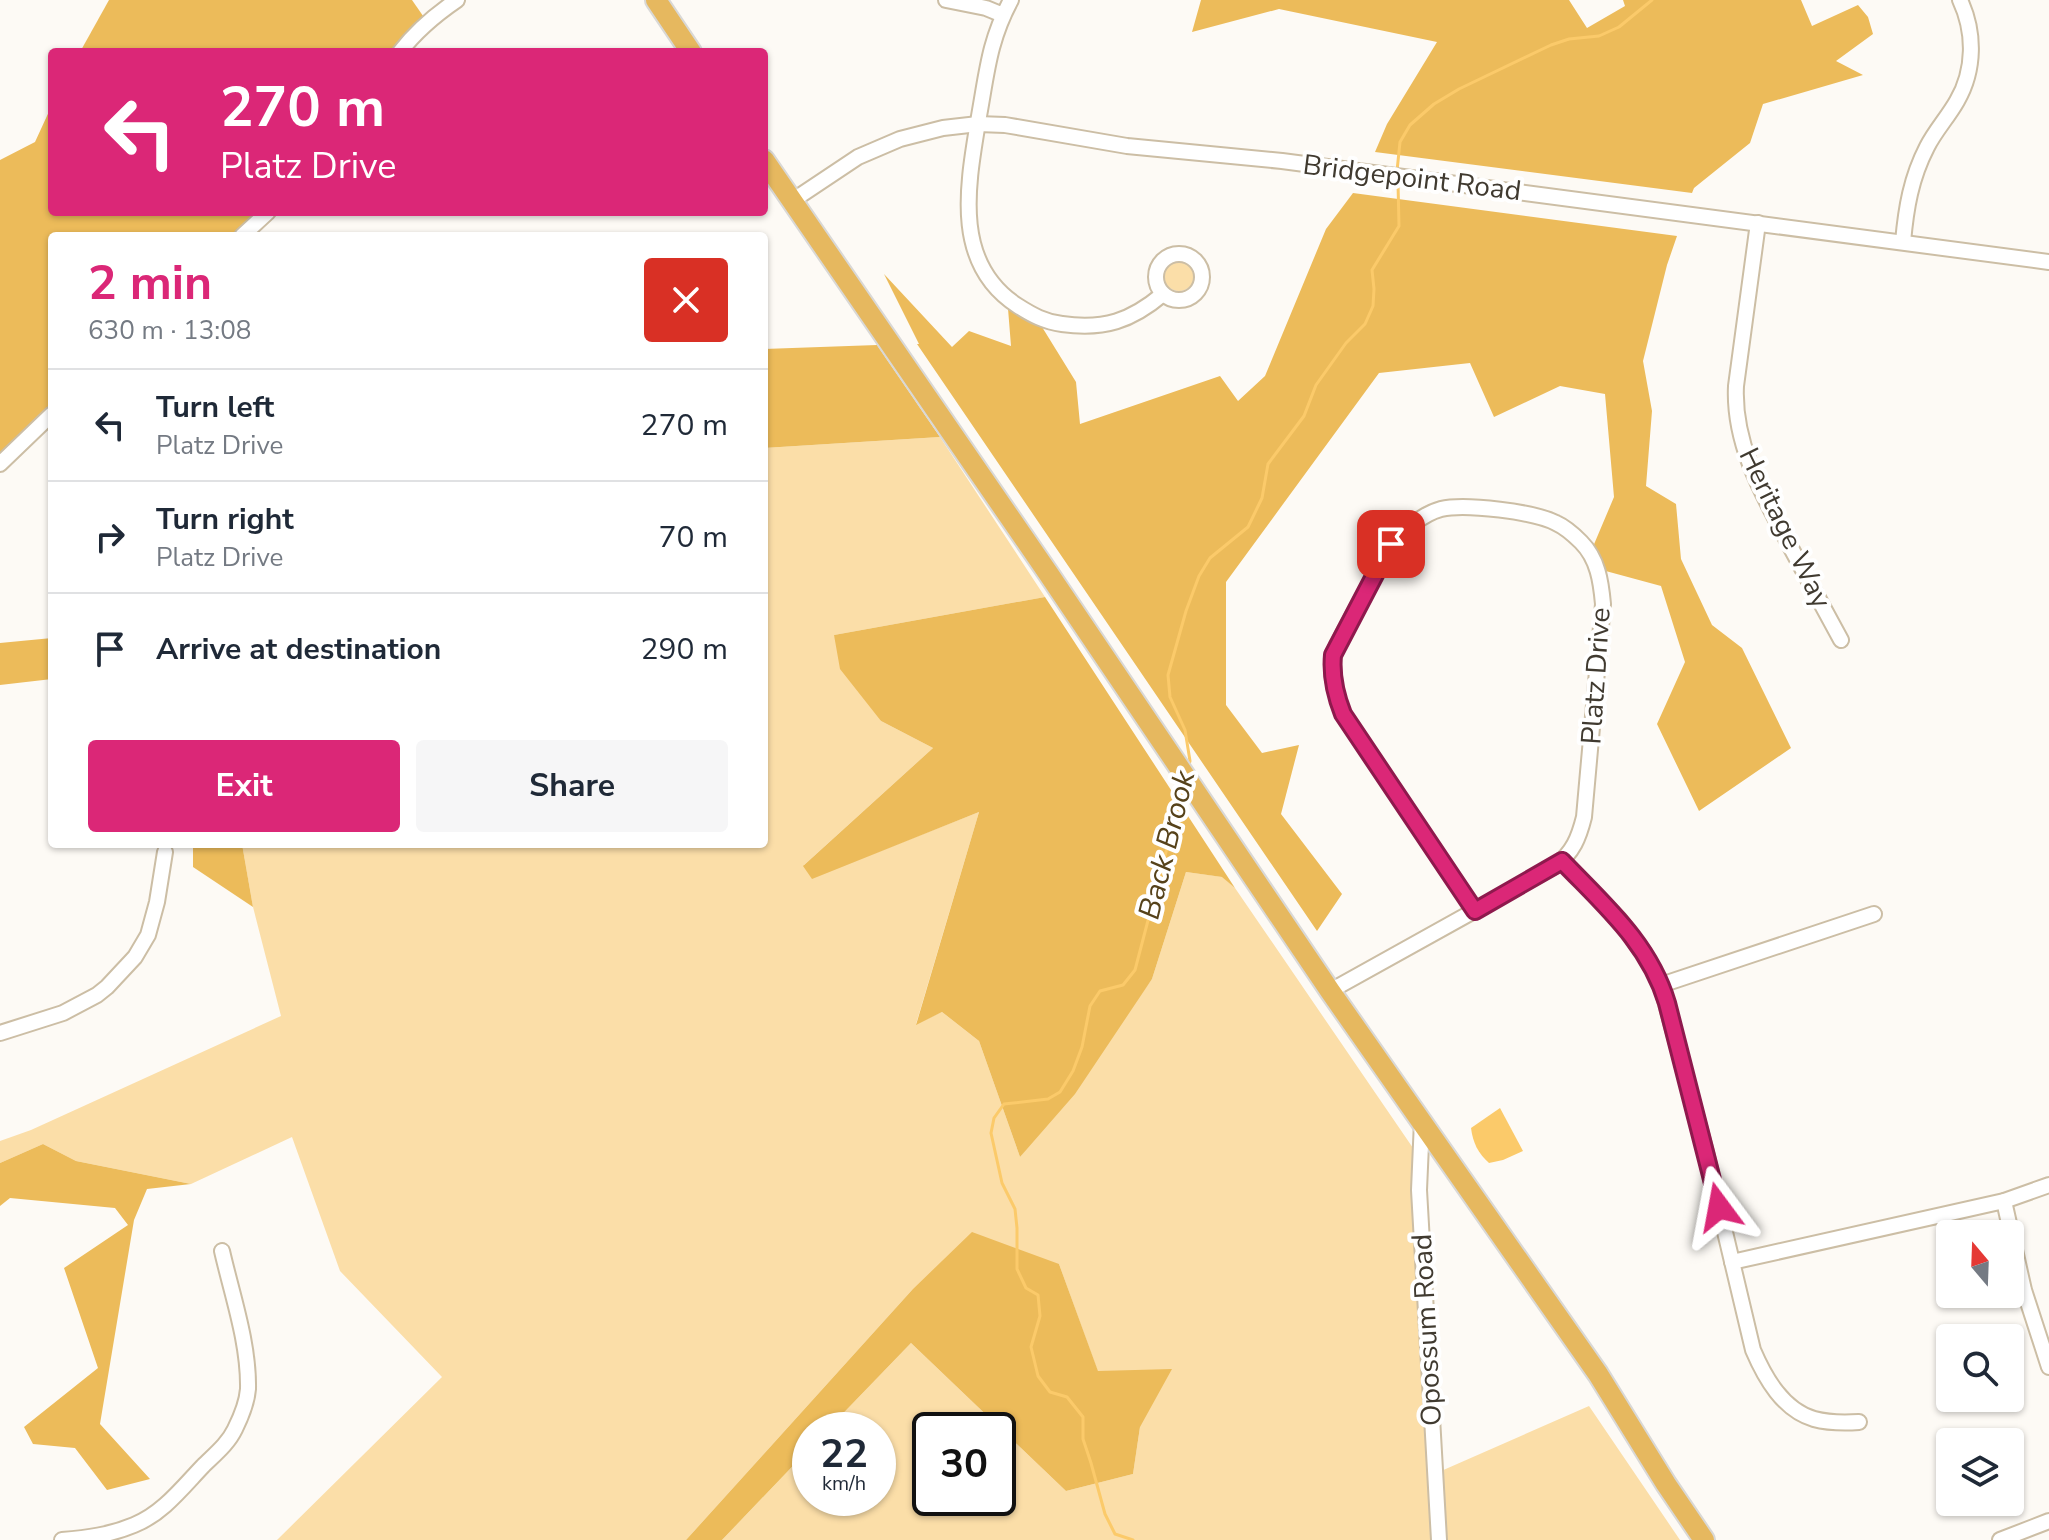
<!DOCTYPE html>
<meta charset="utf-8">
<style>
body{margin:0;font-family:"Nunito Sans",sans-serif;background:#f6f6f7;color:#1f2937;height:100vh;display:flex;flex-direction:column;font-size:30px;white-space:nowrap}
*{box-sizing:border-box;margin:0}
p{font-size:26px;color:#747a83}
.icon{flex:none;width:44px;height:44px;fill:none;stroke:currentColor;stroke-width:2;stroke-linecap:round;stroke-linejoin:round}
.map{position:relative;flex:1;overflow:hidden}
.details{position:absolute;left:48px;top:232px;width:720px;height:616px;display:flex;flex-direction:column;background:#fff;border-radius:8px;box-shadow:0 2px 6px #0004}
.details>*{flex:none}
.banner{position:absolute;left:48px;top:48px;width:720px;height:168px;border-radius:8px;box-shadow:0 2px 6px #0004;background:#db2777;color:#fff;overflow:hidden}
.needle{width:52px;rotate:341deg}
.controls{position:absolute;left:1936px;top:1220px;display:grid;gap:16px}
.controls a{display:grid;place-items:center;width:88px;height:88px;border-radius:8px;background:#fff;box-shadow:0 2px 6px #0004;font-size:40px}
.speed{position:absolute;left:792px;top:1412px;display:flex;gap:16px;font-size:40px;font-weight:700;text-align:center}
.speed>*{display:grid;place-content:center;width:104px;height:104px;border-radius:50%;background:#fff;box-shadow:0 2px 6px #0004;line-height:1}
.speed small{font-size:20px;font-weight:400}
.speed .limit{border:4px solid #111;border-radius:12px;background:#fff;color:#111}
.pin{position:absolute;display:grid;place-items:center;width:68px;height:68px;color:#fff;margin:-34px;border-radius:16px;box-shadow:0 4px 12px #0006}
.me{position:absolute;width:88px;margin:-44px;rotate:347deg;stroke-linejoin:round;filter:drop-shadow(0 0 6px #0008)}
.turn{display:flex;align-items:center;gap:28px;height:168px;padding:0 40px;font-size:36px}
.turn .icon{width:104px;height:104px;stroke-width:2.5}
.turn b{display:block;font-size:56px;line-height:68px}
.round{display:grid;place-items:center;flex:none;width:84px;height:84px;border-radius:8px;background:#f6f6f7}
.head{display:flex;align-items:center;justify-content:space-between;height:136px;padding:0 40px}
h1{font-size:48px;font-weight:700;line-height:60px;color:#db2777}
.primary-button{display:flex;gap:16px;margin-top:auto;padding:16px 40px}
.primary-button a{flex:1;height:92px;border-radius:8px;background:#db2777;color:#fff;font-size:32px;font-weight:700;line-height:92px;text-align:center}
.primary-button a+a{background:#f6f6f7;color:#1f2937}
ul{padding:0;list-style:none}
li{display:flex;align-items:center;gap:24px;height:112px;padding:0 40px;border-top:2px solid #e0e1e3}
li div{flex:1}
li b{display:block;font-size:30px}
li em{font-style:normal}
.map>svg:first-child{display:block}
.green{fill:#fbdea8;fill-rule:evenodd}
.forest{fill:#ecbb5a}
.water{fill:#fbca6a}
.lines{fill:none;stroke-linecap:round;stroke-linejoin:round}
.stream{stroke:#fbca6a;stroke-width:3}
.minor-casing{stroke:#ccbea5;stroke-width:18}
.highway-casing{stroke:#d9d8d6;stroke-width:24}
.minor{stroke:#fff;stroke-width:14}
.highway{stroke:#e6b85f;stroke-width:20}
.route-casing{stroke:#8e194d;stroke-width:20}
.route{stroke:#db2777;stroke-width:14}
.labels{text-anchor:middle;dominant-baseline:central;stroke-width:8;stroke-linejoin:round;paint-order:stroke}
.street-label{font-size:28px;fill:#403a30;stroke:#fff}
.water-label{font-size:30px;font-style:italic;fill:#56421a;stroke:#fff}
</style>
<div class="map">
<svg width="2049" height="1540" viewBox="0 0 2049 1540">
<rect width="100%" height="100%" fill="#fdfaf5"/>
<g class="green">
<circle cx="1179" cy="275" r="16"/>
<path d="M 940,437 L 1045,597 L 834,635 L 881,721 L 933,748 L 804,865 L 812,878 L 979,812 L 916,1024 L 942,1012 L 979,1041 L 1020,1157 L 1152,979 L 1186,872 L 1223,877 L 1235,888 L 1413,1148 L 1432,1475 L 1589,1406 L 1680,1540 L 722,1540 L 810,1448 L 810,1498 L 878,1498 L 878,1430 L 827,1430 L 911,1343 L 1066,1491 L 1133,1474 L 1140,1427 L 1098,1372 L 1059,1264 L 912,1290 L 686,1540 L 277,1540 L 442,1377 L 340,1271 L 292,1137 L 191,1184 L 76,1161 L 43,1144 L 0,1163 L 0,1141 L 31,1130 L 281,1016 L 253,907 L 242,844 L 764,844 L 764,448 ZM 930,1430 L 998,1430 L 998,1498 L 930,1498 Z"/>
</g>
<g class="forest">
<path d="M 109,0 L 412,0 L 430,26 L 409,52 L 80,52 Z"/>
<path d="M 1201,0 L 1569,0 L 1587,28 L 1625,6 L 1623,0 L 1801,0 L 1812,26 L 1858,5 L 1868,17 L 1873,34 L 1836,61 L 1863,75 L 1763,104 L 1750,143 L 1694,188 L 1692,193 L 1375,152 L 1387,124 L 1437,42 L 1279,9 L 1192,32 Z"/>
<path d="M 52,105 L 52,212 L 275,212 L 249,236 L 52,236 L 52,415 L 0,463 L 0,160 L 35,142 Z"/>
<path d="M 1353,193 L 1677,236 L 1667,265 L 1643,361 L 1652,411 L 1646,486 L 1676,504 L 1681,559 L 1712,625 L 1742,648 L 1791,748 L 1699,811 L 1657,724 L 1685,662 L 1661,586 L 1602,570 L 1592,549 L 1614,497 L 1605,394 L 1560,386 L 1494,417 L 1470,363 L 1379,373 L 1226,582 L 1226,705 L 1262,753 L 1299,745 L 1281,814 L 1342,894 L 1317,931 L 917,344 L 919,344 L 884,274 L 952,347 L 969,331 L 1011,346 L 1007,296 L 1034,314 L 1076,382 L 1080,424 L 1220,376 L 1238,401 L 1265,376 L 1326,229 Z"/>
<path d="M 877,345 L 940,437 L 764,448 L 764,349 Z"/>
<path d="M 1045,597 L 1235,888 L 1222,877 L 1186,872 L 1152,979 L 1075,1094 L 1020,1157 L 979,1041 L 942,1012 L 916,1025 L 979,812 L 812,879 L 803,866 L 933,748 L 881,721 L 840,669 L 834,635 Z"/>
<path d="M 52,638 L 52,679 L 0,685 L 0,643 Z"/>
<path d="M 193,844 L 242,844 L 253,907 L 193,867 Z"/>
<path d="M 43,1144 L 76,1161 L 191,1184 L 147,1189 L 134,1220 L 100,1424 L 150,1479 L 107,1490 L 75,1448 L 33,1444 L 24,1427 L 98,1368 L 64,1268 L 128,1225 L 115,1208 L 10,1198 L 0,1206 L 0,1163 Z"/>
<path d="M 972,1232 L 1059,1264 L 1098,1371 L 1172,1369 L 1140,1427 L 1133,1474 L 1066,1491 L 911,1343 L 827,1430 L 810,1430 L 810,1448 L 722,1540 L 686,1540 L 912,1290 Z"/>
</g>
<path class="water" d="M 1500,1108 L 1523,1151 L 1503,1160 L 1489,1163 C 1478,1153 1473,1143 1471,1128 Z"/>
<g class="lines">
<g class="stream">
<path d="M 1397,171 L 1400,142 L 1410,125 L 1434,104 L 1459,89 L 1551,45 L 1569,39 L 1599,36 L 1619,27 L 1652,0"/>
<path d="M 1188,768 L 1190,761 L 1185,730 L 1170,697 L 1168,675 L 1186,611 L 1199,576 L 1210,558 L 1248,527 L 1262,498 L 1268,464 L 1304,416 L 1316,385 L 1346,343 L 1365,324 L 1373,306 L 1374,289 L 1372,270 L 1399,226 L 1398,183"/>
<path d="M 1133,1540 L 1115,1534 L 1105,1514 L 1091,1463 L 1083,1439 L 1083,1417 L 1067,1397 L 1050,1392 L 1038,1376 L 1031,1347 L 1040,1316 L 1038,1295 L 1026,1288 L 1017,1269 L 1017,1228 L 1015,1209 L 1002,1183 L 991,1133 L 994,1118 L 1004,1104 L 1048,1099 L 1060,1092 L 1073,1071 L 1082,1047 L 1090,1006 L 1100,991 L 1123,985 L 1135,970 L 1183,787"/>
</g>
<g class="minor-casing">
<g id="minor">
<path d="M 946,0 L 986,8 L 1003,15"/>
<path d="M 1011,0 C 989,41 987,72 979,116 C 968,183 951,263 1018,306 C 1032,315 1045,322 1062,324 C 1104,330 1131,321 1163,294"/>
<path d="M 400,52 C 416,31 435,15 457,0"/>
<path d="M 792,201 L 858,157 L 900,139 L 943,128 L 978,124 L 1005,125 L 1127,146 L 1282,161 L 2049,262"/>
<path d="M 1758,223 L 1736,386 C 1733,445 1764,497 1791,548 C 1807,578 1824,609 1841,640"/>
<path d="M 242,236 L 268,212"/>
<path d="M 1903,242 C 1906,208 1911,178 1927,147 C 1935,131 1948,117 1957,101 C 1975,70 1975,32 1960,0"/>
<circle cx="1179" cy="277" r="23"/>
<path d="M 0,464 L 52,414"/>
<path d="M 1562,861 L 1620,920 L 1643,951 L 1661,985 L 1706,1152 L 1753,1350 C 1765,1378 1783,1410 1814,1419 C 1829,1423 1844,1423 1859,1422"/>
<path d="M 1661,985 L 1874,914"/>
<path d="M 1330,991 L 1555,866 C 1573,853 1579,837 1584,817 L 1603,604 C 1601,582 1598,559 1581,542 C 1574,535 1565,527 1556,523 C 1535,512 1465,503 1441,509 C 1422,514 1405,530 1391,544 L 1337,645 C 1328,668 1334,691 1343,714 L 1475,911"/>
<path d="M 0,1033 L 63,1013 L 97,995 L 107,987 L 135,957 L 148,935 L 157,902 L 165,852"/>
<path d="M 1422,1121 L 1419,1190 L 1439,1540"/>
<path d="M 2004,1201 L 2024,1290 L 2049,1367"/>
<path d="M 1732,1262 L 2004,1201 L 2049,1185"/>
<path d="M 62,1540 C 87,1538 110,1535 134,1525 C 162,1514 182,1488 203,1466 C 214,1455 228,1444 235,1429 C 241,1417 247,1402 248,1389 C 249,1343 232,1295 222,1251"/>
<path d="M 2000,1540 L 2049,1521"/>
</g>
</g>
<g class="highway-casing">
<g id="highway">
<path d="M 656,0 L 691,52"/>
<path d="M 764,160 L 1048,573 L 1330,991 L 1598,1374 L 1666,1484 L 1704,1540"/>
</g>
</g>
<use href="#minor" class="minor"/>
<use href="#highway" class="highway"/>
</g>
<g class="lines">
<g class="route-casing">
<path id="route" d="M 1391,544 L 1333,655 C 1331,676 1335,694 1343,714 L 1475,911 L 1562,861 C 1604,905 1649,943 1667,1003 L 1719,1207"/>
</g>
<use href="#route" class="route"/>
</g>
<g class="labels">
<g class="street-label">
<text transform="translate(1412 178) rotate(7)">Bridgepoint Road</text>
<text transform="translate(1785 528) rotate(64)">Heritage Way</text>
<text transform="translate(1596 676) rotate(-86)">Platz Drive</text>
<text transform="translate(1427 1330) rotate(-93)">Opossum Road</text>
</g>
<g class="water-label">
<text transform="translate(1167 845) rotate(-76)">Back Brook</text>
</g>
</g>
</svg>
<div class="controls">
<a><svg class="needle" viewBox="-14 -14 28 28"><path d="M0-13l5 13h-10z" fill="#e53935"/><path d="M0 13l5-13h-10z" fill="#747a83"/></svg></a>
<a><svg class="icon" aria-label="search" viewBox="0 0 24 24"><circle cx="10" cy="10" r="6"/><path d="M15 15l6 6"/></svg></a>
<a><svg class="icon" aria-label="layers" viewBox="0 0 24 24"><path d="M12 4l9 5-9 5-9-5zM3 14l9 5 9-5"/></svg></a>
</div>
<div class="speed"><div>22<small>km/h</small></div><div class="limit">30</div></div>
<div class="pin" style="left:1391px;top:544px;background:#d93025"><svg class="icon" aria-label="arrive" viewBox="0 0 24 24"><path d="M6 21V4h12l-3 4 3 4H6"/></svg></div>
<svg class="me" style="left:1719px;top:1207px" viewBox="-20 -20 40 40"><path d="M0-17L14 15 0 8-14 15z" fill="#db2777" stroke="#fff" stroke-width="4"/></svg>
<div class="banner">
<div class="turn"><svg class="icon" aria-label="left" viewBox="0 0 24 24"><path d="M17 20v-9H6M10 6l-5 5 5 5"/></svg><div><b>270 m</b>Platz Drive</div></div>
</div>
<section class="details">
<div class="head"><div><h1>2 min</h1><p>630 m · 13:08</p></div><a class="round" style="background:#d93025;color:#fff"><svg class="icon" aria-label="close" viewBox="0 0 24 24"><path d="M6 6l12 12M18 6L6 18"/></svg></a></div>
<ul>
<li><svg class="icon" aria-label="left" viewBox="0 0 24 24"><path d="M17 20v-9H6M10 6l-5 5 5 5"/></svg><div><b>Turn left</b><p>Platz Drive</p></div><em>270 m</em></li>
<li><svg class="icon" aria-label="right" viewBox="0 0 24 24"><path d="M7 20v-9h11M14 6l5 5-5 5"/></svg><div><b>Turn right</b><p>Platz Drive</p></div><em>70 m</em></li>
<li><svg class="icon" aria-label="arrive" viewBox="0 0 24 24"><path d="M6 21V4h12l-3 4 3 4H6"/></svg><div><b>Arrive at destination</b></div><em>290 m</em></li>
</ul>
<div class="primary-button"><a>Exit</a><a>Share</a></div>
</section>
</div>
